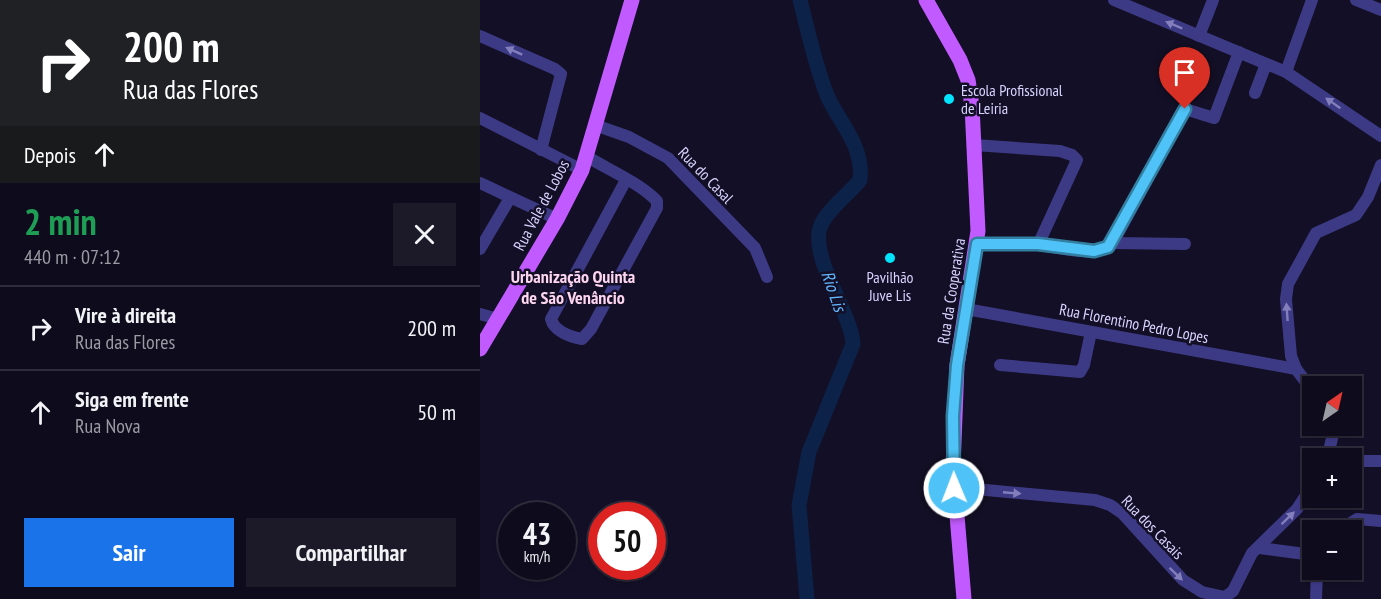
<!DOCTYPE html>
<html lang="pt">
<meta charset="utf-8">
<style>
body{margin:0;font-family:"PT Sans Narrow",sans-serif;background:#1c1929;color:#f1f3f6;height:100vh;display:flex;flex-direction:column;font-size:22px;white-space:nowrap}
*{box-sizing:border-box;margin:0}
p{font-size:20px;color:#9b9ba3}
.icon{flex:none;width:33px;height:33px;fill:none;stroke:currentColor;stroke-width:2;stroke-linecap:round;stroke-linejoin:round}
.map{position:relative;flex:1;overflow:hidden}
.panel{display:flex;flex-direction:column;background:#0e0b1c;width:480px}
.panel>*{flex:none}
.guide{background:#202124;color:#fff;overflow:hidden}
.needle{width:39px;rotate:34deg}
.fabs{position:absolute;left:822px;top:376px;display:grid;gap:12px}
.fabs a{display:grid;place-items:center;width:60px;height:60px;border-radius:0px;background:#0e0b1c;box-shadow:0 2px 4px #0004,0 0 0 2px #2e2b3b;font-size:30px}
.speed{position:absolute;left:18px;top:502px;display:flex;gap:12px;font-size:30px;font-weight:700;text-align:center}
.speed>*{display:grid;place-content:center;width:78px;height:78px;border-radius:50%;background:#0e0b1c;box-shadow:0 2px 4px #0004,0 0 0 2px #2e2b3b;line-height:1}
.speed small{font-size:15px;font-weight:400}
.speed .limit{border:9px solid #d22;background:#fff;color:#111}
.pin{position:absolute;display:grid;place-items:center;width:51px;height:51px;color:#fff;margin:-62px -26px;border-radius:50% 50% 50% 0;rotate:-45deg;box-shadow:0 0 6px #0007}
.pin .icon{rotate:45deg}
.me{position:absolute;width:66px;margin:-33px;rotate:359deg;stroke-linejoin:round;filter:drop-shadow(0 0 4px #0008)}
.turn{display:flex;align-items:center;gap:21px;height:126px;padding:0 24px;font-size:27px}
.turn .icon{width:78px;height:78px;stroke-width:2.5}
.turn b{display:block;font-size:42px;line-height:51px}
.then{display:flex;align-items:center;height:57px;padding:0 24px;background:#0003;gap:12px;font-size:22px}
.round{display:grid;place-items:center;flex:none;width:63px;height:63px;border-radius:0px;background:#1c1929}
.summary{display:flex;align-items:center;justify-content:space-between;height:102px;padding:0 24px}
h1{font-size:36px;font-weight:600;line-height:45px;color:#1e9e55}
.primary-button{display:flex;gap:12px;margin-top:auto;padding:12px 24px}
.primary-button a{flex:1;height:69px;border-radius:0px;background:#1a73e8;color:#fff;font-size:24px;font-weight:600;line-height:69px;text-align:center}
.primary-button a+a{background:#1c1929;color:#f1f3f6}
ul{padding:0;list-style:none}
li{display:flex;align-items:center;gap:18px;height:84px;padding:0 24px;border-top:2px solid #2e2b3b}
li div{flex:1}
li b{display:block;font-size:22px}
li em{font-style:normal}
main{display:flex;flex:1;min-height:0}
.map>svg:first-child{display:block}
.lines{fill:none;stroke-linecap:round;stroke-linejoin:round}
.river{stroke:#0c2248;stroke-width:15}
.minor{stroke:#3d3a85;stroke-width:12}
.major{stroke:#c25bff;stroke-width:15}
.oneway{fill:#837fbc}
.route-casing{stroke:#337fa1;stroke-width:15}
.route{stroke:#4fc3f7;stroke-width:10}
.poi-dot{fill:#00e5ff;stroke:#130f26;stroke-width:2}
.labels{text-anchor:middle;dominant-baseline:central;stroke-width:5;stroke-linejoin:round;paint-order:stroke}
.poi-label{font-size:16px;fill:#d9d4ff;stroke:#130f26;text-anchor:start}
.street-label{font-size:16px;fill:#d9d4ff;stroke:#130f26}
.neighbourhood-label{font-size:18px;font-weight:bold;fill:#ffd6f0;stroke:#130f26}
.water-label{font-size:18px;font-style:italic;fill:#62b6ff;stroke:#130f26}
</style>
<main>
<section class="panel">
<div class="guide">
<div class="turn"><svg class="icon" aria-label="right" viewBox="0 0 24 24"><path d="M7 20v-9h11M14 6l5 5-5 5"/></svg><div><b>200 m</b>Rua das Flores</div></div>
<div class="then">Depois<svg class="icon" aria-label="ahead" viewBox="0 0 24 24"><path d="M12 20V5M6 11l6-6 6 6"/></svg></div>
</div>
<div class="summary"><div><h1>2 min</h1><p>440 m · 07:12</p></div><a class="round"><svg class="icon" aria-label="close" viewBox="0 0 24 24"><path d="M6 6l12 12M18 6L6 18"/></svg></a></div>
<ul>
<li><svg class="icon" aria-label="right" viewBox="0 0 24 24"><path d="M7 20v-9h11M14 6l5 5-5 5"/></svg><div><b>Vire à direita</b><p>Rua das Flores</p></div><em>200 m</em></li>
<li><svg class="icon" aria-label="ahead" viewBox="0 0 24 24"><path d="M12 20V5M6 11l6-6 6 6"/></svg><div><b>Siga em frente</b><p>Rua Nova</p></div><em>50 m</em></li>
</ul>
<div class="primary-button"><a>Sair</a><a>Compartilhar</a></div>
</section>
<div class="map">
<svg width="901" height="599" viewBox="0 0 901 599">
<rect width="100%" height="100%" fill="#130f26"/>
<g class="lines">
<path class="river" d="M 320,0 C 328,31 335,65 347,95 C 359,123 384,145 380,180 C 369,194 348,209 341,225 C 328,256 372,314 373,344 L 329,452 L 319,505 L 327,599"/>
<g class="minor">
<path d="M 634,0 L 806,72 L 901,136"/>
<path d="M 876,0 L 901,10"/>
<path d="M 0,36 L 75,69 L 81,74 L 61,150"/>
<path d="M 719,36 L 733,0"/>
<path d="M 806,72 L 832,0"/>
<path d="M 775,93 L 786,64"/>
<path d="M 0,118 L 102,170"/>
<path d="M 115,125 L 149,137 L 188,158 L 275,248 L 287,277"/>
<path d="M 494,145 L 580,151 L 592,155 L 597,160 L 558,245 L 497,244"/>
<path d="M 106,156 C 129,170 158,182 177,201 L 177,208 L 111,329 L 102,339 C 90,337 74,331 71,319 L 146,180"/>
<path d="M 0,183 L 77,219"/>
<path d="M 633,243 L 705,244"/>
<path d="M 558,245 C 580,247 615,259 633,243 L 705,109 L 734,118 L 759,52"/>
<path d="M 0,249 L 30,198"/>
<path d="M 486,309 L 816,369"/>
<path d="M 0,314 L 18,319"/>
<path d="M 520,365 L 600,372 L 604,365 L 611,332"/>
<path d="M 832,390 L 816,369 L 811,356 L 806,299 L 808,284 L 836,233 L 876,215 L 888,197 L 901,165"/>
<path d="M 850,453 L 863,459"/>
<path d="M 847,459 L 855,426"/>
<path d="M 872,461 L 901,461"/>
<path d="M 474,487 L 615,500 L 630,505 L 642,513 L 703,580 L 722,592 L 745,597 L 753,591 L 772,553 L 817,509 L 832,486"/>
<path d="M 858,531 L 877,519 L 901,521"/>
<path d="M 780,548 L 825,554 L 832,552"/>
<path d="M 836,599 L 837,570"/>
</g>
<g class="major">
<path d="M 446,0 L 480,60 L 488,80 L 492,106 L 498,231 L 477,365 L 473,468 L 484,599"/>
<path d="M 0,349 L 77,219 L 102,170 L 152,0"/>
</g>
</g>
<defs><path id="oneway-solid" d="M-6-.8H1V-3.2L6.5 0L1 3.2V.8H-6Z" transform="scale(1.5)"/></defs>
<g class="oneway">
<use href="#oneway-solid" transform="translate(694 25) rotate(-157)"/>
<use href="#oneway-solid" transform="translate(34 51) rotate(-156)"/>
<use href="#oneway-solid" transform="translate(853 103) rotate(-145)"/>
<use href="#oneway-solid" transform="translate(807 312) rotate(-94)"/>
<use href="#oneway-solid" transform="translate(532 493) rotate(5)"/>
<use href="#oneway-solid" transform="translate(808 518) rotate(-44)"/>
<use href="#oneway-solid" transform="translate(696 574) rotate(44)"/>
</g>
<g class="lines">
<g class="route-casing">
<path id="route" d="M 474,488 L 473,416 L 477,365 L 497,244 L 558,244 L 614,251 L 628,247 L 705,109"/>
</g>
<use href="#route" class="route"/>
</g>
<g class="poi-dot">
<circle cx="469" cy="99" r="6"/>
<circle cx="410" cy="258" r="6"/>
</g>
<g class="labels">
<g class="poi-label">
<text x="481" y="90">Escola Profissional<tspan x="481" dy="18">de Leiria</tspan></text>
<text x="410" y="277" text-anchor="middle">Pavilhão<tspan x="410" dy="18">Juve Lis</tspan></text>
</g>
<g class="street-label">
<text transform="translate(226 175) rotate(46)">Rua do Casal</text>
<text transform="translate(61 205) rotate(-62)">Rua Vale de Lobos</text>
<text transform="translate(471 291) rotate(-81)">Rua da Cooperativa</text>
<text transform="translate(654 323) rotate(11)">Rua Florentino Pedro Lopes</text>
<text transform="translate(673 527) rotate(46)">Rua dos Casais</text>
</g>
<g class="neighbourhood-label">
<text x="93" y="276">Urbanização Quinta<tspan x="93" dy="21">de São Venâncio</tspan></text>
</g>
<g class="water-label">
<text transform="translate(354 291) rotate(71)">Rio Lis</text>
</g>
</g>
</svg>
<div class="fabs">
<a><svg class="needle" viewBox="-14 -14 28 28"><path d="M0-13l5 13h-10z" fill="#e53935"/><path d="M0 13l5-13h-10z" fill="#9b9ba3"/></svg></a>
<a>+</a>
<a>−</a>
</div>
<div class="speed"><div>43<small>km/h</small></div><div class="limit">50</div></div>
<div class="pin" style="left:705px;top:109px;background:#d93025"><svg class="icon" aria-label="arrive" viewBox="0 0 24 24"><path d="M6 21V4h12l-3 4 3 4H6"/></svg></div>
<svg class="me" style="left:474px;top:488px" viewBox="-20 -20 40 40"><circle r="17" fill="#4fc3f7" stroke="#fff" stroke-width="3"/><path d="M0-11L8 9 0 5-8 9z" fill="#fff"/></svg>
</div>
</main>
